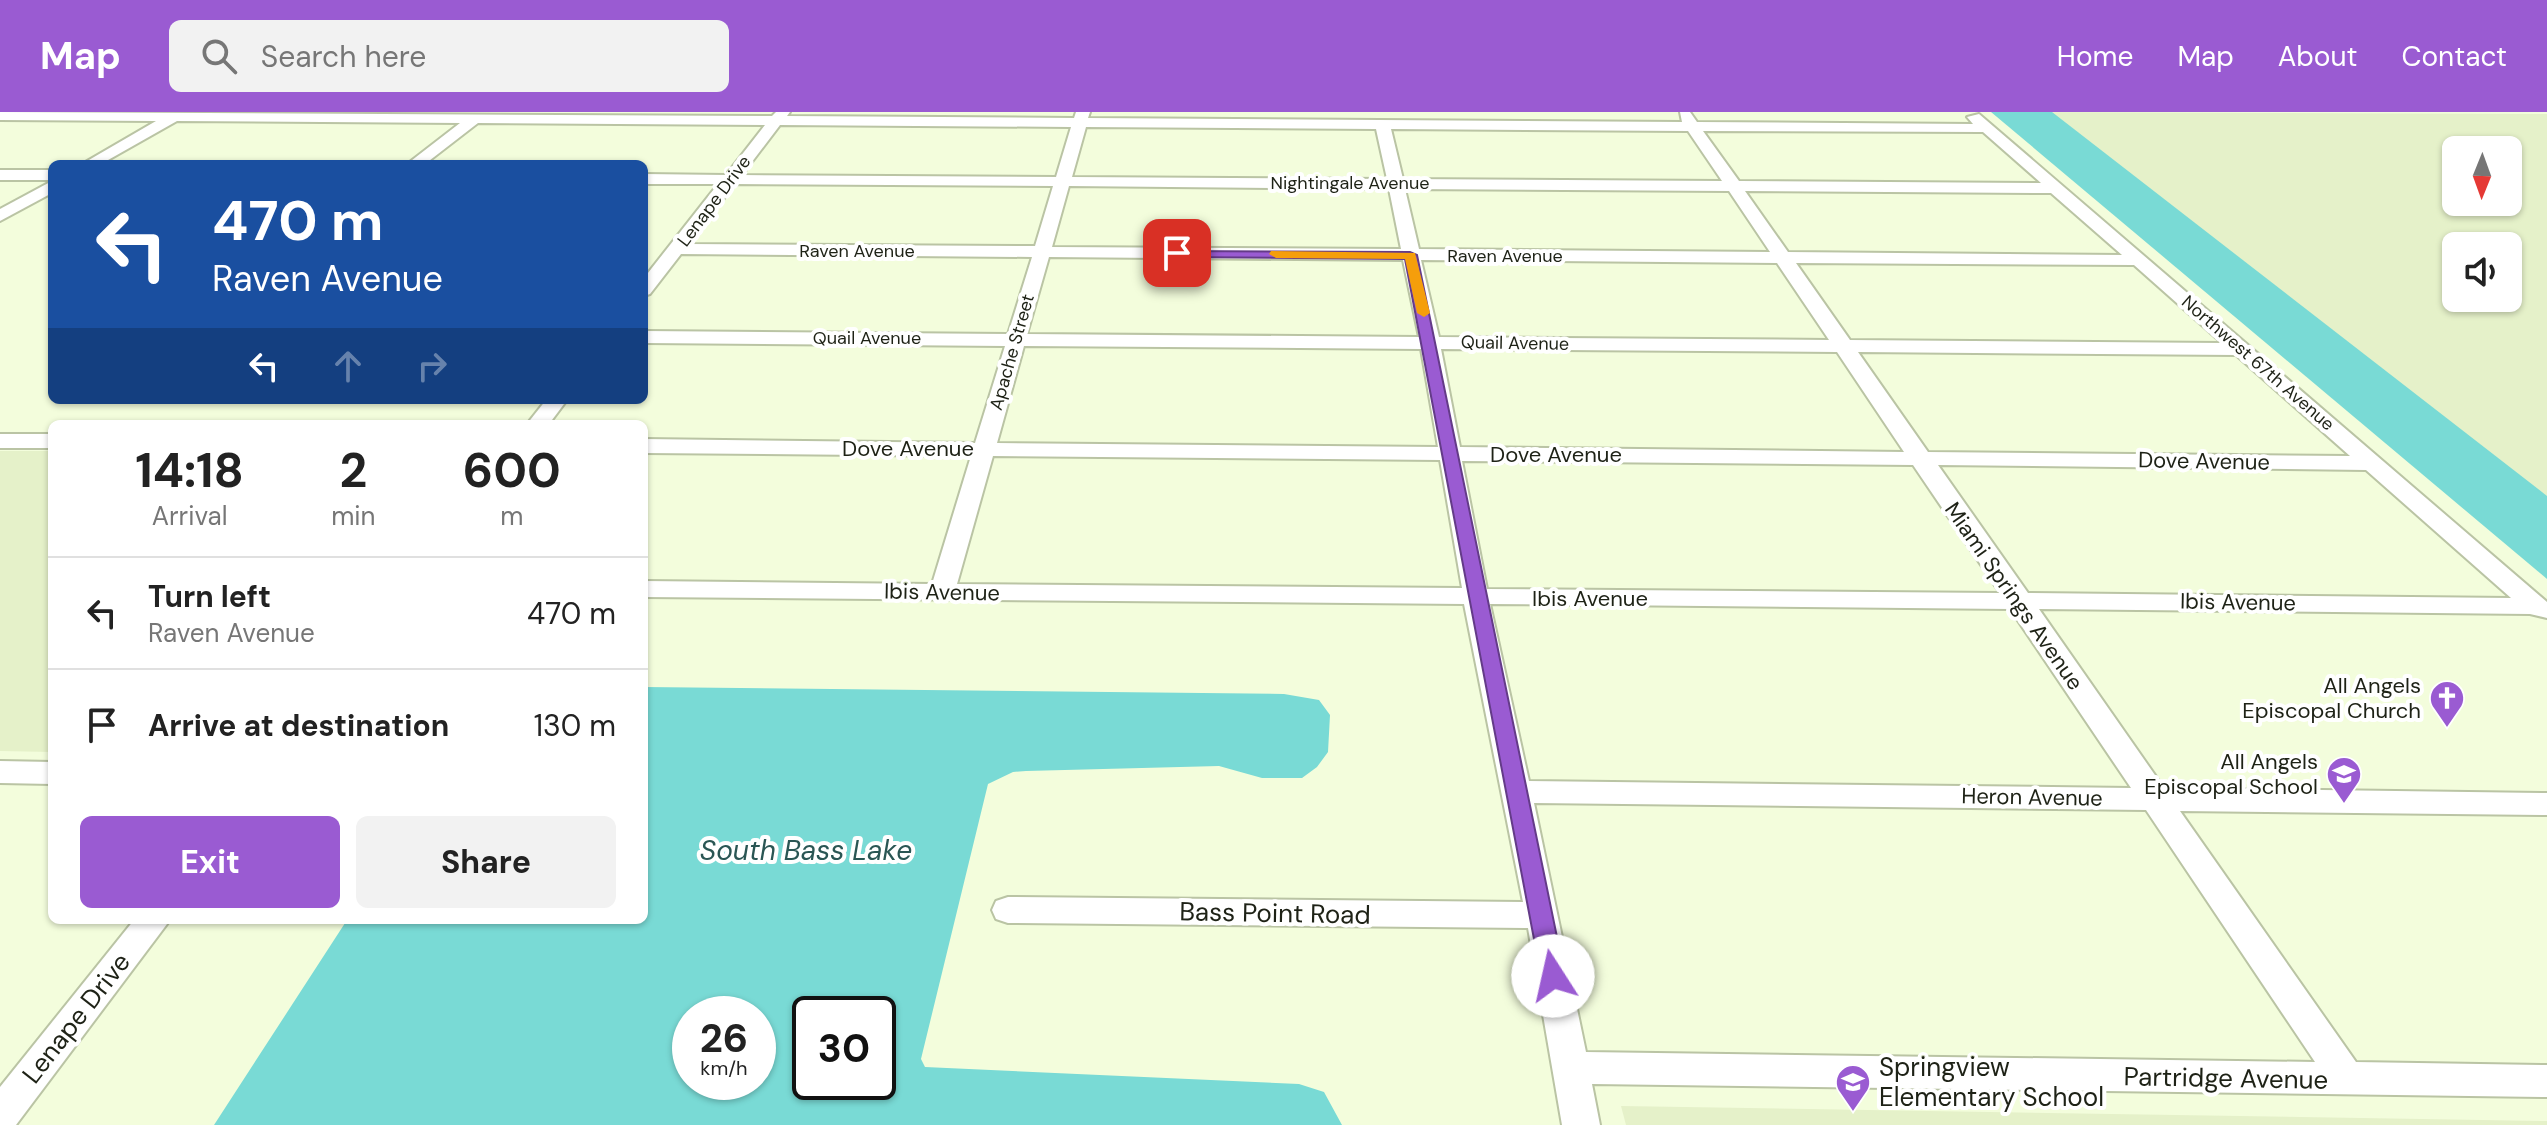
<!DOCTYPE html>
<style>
body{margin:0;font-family:"DM Sans",sans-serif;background:#f2f2f2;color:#222;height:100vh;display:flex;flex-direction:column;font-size:30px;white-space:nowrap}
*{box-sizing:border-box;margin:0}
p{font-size:26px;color:#767676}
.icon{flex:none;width:44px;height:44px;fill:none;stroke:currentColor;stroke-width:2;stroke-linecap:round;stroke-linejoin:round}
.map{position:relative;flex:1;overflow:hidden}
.side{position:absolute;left:48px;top:308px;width:600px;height:504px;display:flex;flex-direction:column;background:#fff;border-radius:12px;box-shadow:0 2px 6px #0004}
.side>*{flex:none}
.guide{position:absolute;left:48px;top:48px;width:600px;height:244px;border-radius:12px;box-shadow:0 2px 6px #0004;background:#1a4fa0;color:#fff;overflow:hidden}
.needle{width:52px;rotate:181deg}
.fabs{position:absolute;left:2442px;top:24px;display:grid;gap:16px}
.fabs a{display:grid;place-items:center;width:80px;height:80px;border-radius:12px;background:#fff;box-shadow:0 2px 6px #0004;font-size:40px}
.speed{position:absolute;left:672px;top:884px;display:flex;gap:16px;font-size:40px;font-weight:700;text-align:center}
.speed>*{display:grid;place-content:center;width:104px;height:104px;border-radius:50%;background:#fff;box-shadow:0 2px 6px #0004;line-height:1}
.speed small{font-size:20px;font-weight:400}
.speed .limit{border:4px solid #111;border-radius:12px;background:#fff;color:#111}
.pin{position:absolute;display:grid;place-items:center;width:68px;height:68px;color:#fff;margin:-34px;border-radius:16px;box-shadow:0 4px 12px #0006}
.me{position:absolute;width:88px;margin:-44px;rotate:350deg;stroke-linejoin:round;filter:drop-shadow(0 0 6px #0008)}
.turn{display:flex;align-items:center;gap:28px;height:168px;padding:0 32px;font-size:36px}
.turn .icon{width:104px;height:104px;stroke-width:2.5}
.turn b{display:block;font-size:56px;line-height:68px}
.lanes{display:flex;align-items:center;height:76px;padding:0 32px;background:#0003;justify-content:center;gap:40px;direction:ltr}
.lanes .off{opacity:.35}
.eta{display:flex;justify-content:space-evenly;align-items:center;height:136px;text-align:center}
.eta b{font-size:48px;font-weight:700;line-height:56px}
.action{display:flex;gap:16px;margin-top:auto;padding:16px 32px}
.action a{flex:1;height:92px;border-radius:12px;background:#9a5bd2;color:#fff;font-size:32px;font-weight:700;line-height:92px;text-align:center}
.action a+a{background:#f2f2f2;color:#222}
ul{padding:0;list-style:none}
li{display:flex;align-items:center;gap:24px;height:112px;padding:0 32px;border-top:2px solid #e0e0e0}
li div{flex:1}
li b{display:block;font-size:30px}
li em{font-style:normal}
header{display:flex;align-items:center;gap:48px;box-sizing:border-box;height:112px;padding:0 40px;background:#9a5bd2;color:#fff}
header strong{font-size:38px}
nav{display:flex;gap:44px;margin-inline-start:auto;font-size:28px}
.search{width:560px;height:72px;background:#f2f2f2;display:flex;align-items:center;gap:20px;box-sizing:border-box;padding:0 28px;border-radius:12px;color:#767676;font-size:30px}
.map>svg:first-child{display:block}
.built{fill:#e5f1c9;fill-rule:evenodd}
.water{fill:#79dad5;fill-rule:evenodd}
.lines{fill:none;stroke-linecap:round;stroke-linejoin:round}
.minor-casing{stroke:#bac4a4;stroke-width:4}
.minor{fill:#fff;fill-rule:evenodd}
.route{fill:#9a5bd2;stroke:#643b88;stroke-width:2}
.slow{fill:#f59e0b}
.labels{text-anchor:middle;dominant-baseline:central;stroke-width:8;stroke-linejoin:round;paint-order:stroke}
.far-street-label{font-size:18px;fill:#1e2216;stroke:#fff}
.street-label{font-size:22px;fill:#1e2216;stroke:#fff}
.poi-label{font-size:22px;fill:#1e2216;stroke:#fff;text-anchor:end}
.near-street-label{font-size:26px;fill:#1e2216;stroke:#fff}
.near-poi-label{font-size:26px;fill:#1e2216;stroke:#fff;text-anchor:start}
.near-water-label{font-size:28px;font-style:italic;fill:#2a5654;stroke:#fff}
</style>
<header>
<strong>Map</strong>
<div class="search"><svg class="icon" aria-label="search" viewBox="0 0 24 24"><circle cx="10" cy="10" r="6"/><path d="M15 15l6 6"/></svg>Search here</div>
<nav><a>Home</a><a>Map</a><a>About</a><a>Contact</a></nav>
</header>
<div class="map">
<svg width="2547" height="1013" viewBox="0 0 2547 1013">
<rect width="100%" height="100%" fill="#f3fddc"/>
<g class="built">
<path d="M 2026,0 L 2547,2 L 2547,401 ZM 2456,38 L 2508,38 L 2508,90 L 2456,90 ZM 2456,134 L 2508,134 L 2508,186 L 2456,186 Z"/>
<path d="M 0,339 L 52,339 L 52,640 L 0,639 Z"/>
<path d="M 1621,994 L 2547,1009 L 2547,1013 L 1626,1013 Z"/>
</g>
<g class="water">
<path d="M 1991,0 L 2052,0 L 2547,384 L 2547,467 Z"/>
<path d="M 644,575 L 1284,582 L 1319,588 L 1330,603 L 1328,640 L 1317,655 L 1302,666 L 1262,666 L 1219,654 L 1026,659 L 1013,660 L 988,672 L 921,947 L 925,955 L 1299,972 L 1324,980 L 1342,1013 L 214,1013 L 347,808 L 644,808 ZM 690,902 L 758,902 L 758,970 L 690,970 ZM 810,902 L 878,902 L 878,970 L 810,970 Z"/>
</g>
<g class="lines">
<g class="minor-casing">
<g id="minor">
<path d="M 0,0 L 772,4 L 776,0 L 790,0 L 787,4 L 1074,6 L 1076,0 L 1090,0 L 1088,6 L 1682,10 L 1680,0 L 1690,0 L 1697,10 L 1973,12 L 1967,5 L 1979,2 L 2547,490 L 2547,506 L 2530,502 L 2039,497 L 2164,676 L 2547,681 L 2547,703 L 2180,699 L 2356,950 L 2547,953 L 2547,985 L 1592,972 L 1600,1013 L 1562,1013 L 1528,816 L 1008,811 L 996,807 L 992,798 L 996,789 L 1008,785 L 1523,790 L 1464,492 L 644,485 L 644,469 L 932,472 L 971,344 L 644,341 L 644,327 L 975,331 L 1005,234 L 644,231 L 644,219 L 1008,222 L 1032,145 L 681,142 L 650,182 L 644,184 L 644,166 L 718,72 L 644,72 L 644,62 L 726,63 L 765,13 L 478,11 L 425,52 L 407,52 L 460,11 L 177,9 L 101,52 L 82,52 L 156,9 L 0,8 ZM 780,13 L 1071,15 L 1056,65 L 742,63 ZM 1086,15 L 1376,17 L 1387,67 L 1072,65 ZM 1391,17 L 1688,19 L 1722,69 L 1403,67 ZM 1703,19 L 1983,20 L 2041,71 L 1739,69 ZM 735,72 L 1053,74 L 1035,134 L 689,132 ZM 1069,74 L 1389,77 L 1401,137 L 1052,135 ZM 1405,77 L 1729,79 L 1770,140 L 1419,137 ZM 1745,79 L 2051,81 L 2122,143 L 1788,140 ZM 1049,145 L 1403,148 L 1419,225 L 1027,222 ZM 1421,148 L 1777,151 L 1829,228 L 1439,225 ZM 1796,151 L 2134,153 L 2222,231 L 1850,228 ZM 1024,234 L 1421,237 L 1438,335 L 997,331 ZM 1441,237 L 1837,240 L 1904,340 L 1460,335 ZM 1858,240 L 2236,243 L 2350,344 L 1928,340 ZM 993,344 L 1440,348 L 1462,476 L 957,472 ZM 1462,349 L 1913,353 L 2000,481 L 1487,477 ZM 1938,353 L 2366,358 L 2511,486 L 2028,481 ZM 1490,492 L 2010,497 L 2131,676 L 1529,669 ZM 1534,691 L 2146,698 L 2315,950 L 1586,940 Z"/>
<rect x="0" y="58" width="52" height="10"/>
<path d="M 52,69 L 52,81 L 0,109 L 0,97 Z"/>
<path d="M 546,288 L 567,288 L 549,312 L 527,312 Z"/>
<rect x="0" y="322" width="52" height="14"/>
<path d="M 0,649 L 52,650 L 52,672 L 0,671 Z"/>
<path d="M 134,808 L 170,808 L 16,1013 L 0,1013 L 0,975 Z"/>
</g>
</g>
<use href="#minor" class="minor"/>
</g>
<path class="route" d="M 1172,139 L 1410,140 L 1417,143 L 1565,864 L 1561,871 L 1553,874 L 1545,871 L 1541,864 L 1405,147 L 1177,145 L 1171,141 Z"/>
<path class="slow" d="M 1271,139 L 1415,141 L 1430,201 L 1424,205 L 1417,201 L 1405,147 L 1276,146 L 1269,142 Z"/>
<defs>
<g id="church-pin" transform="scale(1.8)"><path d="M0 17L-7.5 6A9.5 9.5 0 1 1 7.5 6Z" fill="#9a5bd2" stroke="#fff"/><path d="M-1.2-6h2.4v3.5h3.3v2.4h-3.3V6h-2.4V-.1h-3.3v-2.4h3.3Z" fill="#fff"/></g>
<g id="school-pin" transform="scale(1.8)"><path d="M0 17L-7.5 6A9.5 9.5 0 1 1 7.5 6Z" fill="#9a5bd2" stroke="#fff"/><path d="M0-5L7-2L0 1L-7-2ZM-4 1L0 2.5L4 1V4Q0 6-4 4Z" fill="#fff"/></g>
</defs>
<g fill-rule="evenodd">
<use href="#church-pin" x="2447" y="586"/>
<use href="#school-pin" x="2344" y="662"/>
<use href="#school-pin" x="1853" y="970"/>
</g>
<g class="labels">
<g class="far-street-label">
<text x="1350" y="71">Nightingale Avenue</text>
<text transform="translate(714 89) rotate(-53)">Lenape Drive</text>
<text x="857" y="139">Raven Avenue</text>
<text x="1505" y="144">Raven Avenue</text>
<text x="867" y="226">Quail Avenue</text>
<text transform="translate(1515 231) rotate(1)">Quail Avenue</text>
<text transform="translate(1012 240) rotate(-74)">Apache Street</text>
<text transform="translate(2258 251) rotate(41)">Northwest 67th Avenue</text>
</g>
<g class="street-label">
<text x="908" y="336">Dove Avenue</text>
<text x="1556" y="342">Dove Avenue</text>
<text transform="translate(2204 349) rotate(1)">Dove Avenue</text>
<text transform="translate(942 480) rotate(1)">Ibis Avenue</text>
<text transform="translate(2014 484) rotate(55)">Miami Springs Avenue</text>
<text x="1590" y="486">Ibis Avenue</text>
<text transform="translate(2238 490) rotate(1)">Ibis Avenue</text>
<text transform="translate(2032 685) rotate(1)">Heron Avenue</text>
</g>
<g class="poi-label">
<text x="2421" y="573">All Angels<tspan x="2421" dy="25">Episcopal Church</tspan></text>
<text x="2318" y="649">All Angels<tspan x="2318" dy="25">Episcopal School</tspan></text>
</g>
<g class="near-street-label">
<text transform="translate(1275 801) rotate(1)">Bass Point Road</text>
<text transform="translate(76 906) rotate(-52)">Lenape Drive</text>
<text transform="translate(2226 966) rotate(1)">Partridge Avenue</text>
</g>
<g class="near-poi-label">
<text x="1879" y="955">Springview<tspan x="1879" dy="30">Elementary School</tspan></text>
</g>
<g class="near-water-label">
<text x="806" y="738">South Bass Lake</text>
</g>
</g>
</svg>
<div class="fabs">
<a><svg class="needle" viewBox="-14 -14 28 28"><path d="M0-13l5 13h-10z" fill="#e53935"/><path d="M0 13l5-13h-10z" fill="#767676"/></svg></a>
<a><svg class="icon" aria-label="sound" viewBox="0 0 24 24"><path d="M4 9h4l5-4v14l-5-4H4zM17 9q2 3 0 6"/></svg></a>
</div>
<div class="speed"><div>26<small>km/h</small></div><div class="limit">30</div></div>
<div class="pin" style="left:1177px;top:141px;background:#d93025"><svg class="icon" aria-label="arrive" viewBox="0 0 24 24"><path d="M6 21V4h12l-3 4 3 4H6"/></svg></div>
<svg class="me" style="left:1553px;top:864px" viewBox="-20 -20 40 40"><circle r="19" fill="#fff"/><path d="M0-13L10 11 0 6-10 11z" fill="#9a5bd2"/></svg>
<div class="guide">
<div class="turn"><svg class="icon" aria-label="left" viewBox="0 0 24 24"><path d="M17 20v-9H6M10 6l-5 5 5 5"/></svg><div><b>470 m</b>Raven Avenue</div></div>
<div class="lanes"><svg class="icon" aria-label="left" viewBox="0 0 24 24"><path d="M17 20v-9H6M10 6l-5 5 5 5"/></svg><svg class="icon off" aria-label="ahead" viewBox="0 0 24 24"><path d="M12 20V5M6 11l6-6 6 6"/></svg><svg class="icon off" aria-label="right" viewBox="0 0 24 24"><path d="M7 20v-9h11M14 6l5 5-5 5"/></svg></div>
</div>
<section class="side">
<div class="eta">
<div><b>14:18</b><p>Arrival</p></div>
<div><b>2</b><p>min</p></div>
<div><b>600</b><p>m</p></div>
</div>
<ul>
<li><svg class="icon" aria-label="left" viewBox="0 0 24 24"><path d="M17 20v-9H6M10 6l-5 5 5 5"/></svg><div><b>Turn left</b><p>Raven Avenue</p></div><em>470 m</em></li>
<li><svg class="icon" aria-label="arrive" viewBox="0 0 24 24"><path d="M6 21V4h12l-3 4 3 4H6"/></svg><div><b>Arrive at destination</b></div><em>130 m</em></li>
</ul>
<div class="action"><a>Exit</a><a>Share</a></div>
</section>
</div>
